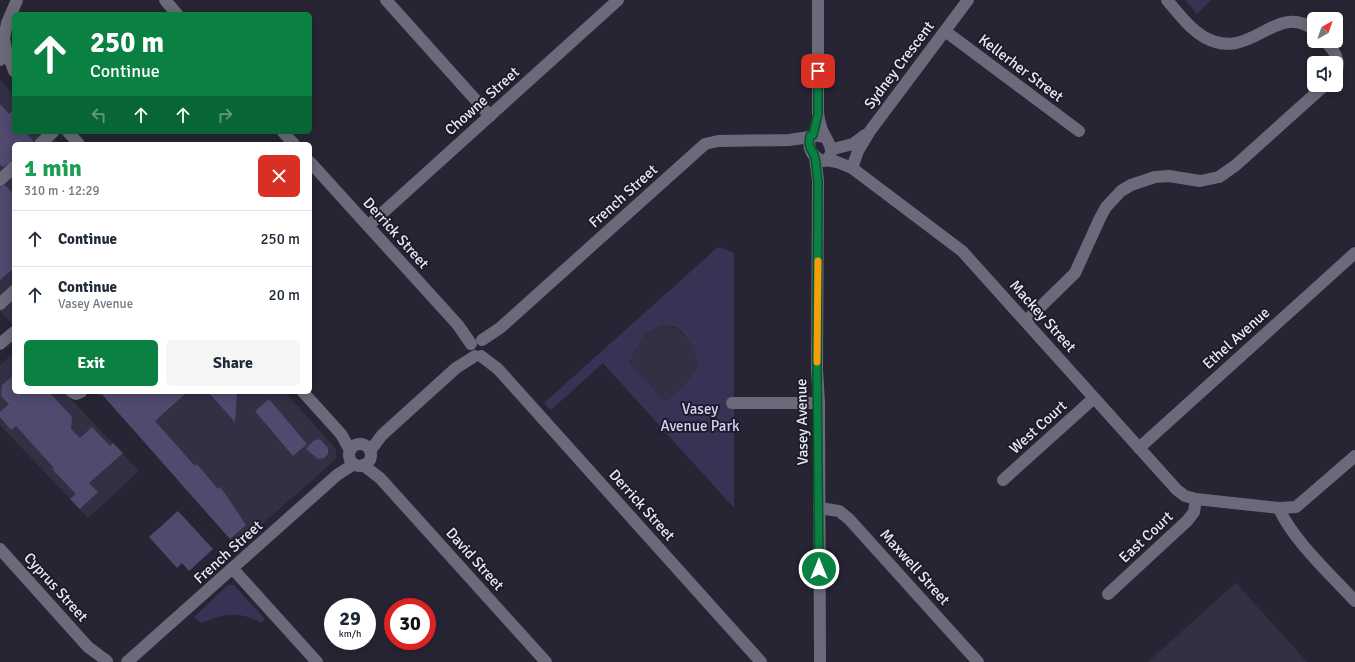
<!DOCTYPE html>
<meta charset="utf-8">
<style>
body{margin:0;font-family:Signika,sans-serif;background:#f6f6f7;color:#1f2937;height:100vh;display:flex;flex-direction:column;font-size:15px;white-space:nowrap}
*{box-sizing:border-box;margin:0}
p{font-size:13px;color:#747a83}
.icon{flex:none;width:22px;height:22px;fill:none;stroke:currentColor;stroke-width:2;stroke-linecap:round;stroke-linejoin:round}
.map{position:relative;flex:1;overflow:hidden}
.side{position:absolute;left:12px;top:142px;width:300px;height:252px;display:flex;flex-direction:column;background:#fff;border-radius:6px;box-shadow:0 2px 10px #0003}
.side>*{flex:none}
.top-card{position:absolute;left:12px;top:12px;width:300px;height:122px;border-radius:6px;box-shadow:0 2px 10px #0003;background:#0b8043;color:#fff;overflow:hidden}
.needle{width:26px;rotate:40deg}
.buttons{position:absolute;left:1307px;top:12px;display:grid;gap:8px}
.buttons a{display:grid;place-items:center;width:36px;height:36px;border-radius:6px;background:#fff;box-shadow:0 2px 10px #0003;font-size:20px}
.speed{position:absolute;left:324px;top:598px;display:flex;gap:8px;font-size:20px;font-weight:700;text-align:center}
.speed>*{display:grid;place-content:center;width:52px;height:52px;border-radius:50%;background:#fff;box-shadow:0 2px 10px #0003;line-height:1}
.speed small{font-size:10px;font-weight:400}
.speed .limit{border:6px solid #d22;background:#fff;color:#111}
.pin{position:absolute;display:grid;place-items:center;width:34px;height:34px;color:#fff;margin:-17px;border-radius:8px;box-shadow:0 2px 6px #0006}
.me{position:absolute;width:44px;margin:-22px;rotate:0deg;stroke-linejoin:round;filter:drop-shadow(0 0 3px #0008)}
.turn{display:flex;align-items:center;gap:14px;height:84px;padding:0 12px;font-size:18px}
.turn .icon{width:52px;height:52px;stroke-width:2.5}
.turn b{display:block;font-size:28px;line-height:34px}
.lanes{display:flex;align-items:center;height:38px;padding:0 12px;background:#0003;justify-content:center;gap:20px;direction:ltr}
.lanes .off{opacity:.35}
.round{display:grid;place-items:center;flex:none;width:42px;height:42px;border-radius:6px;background:#f6f6f7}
.headline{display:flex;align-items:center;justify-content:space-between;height:68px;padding:0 12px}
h1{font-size:24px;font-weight:700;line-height:30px;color:#1e9e55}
.action{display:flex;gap:8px;margin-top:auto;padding:8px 12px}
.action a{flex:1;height:46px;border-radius:6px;background:#0b8043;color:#fff;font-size:16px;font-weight:700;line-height:46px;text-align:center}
.action a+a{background:#f6f6f7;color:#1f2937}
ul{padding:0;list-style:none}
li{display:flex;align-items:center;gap:12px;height:56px;padding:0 12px;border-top:1px solid #e0e1e3}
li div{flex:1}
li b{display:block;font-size:15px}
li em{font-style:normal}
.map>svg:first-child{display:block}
.built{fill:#323043}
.green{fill:#383354;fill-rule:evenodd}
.building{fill:#4f4a6e}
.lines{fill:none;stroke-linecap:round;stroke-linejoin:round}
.minor{stroke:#6b6a7a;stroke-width:12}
.route-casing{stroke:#07532c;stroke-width:10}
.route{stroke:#0b8043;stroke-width:7}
.slow{stroke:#f59e0b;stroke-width:7}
.labels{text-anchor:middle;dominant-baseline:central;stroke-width:4;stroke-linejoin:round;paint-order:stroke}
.street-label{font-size:15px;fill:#eaeaf3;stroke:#1d1c29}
.park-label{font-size:15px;fill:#d6d2f9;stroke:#1d1c29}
</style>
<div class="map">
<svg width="1355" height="662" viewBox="0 0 1355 662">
<rect width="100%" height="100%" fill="#272533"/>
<g class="built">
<path d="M 0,80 L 14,95 L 14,132 L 48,132 L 59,144 L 14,144 L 14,326 L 0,311 Z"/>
<path d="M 665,325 L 677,329 L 691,341 L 699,366 L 686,383 L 665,402 L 629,362 L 645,334 Z"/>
<path d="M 14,352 L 14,392 L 64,392 L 139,471 L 88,518 L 0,425 L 0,365 Z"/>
<path d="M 95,392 L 285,392 L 336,449 L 336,459 L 234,549 L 230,539 L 178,481 L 179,480 L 102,395 L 100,397 Z"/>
<path d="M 1236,583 L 1307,662 L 1148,662 L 1220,597 Z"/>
</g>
<g class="green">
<path d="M 1185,0 L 1211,0 L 1197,14 Z"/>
<path d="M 718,247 L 734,253 L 734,508 L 603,363 L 551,410 L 544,403 ZM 661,326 C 685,322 694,348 699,366 L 686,383 L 665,402 L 629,362 L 645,334 Z"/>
<path d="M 228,585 L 234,585 L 265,619 L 261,623 C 239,610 224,614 201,623 L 194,617 Z"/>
</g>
<g class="building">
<path d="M 0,104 L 9,114 L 14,109 L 14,132 L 26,132 L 33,141 L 33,144 L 14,144 L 14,160 L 3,167 L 0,165 Z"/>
<path d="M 5,185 L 14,195 L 14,268 L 0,280 L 0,187 Z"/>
<path d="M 14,375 L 14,392 L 50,393 L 72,417 L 71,429 L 80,438 L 92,427 L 110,446 L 113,443 L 123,453 L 89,483 L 98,492 L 80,509 L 70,499 L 76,494 L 52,469 L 54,468 L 16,426 L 11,430 L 0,417 L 0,412 L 9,404 L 1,396 L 2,385 Z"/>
<path d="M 100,392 L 187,392 L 155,421 L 195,466 L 197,464 L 218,489 L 220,487 L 226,495 L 246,525 L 230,539 Z"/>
<path d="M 208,392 L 237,392 L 235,422 Z"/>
<path d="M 269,399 L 307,444 L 293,456 L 255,411 Z"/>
<path d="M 320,439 L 328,448 L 328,454 L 324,458 L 318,459 L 306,449 L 313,441 Z"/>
<path d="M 178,511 L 213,549 L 189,571 L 182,563 L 177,568 L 149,537 Z"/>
</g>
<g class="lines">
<g class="minor">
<path d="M 165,0 L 177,14"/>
<path d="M 386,0 L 490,116"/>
<path d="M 818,0 L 818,113 C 819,119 820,125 822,130 C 826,140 839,153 824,161 C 812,158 807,148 810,137 L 813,135 L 825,137"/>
<path d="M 1167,0 C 1178,13 1189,28 1204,37 C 1251,64 1275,0 1314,30"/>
<path d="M 945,31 L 1079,131"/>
<path d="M 0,33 C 7,42 7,51 0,60"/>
<path d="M 4,39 L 7,23 L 17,0"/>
<path d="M 1325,41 C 1333,50 1342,59 1336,73"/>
<path d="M 6,49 L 14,71"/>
<path d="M 68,132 L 79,144"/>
<path d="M 283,132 L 294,144"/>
<path d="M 40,144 L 53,132"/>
<path d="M 837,148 L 853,144 L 865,135"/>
<path d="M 815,156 L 818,181 L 817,369 L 819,403 L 820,662"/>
<path d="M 826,160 L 837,162 L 852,168 L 962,251 L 1177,490 L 1185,496 L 1196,499 L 1279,508 L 1296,507 L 1355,456"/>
<path d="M 310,162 L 458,325 L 471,344"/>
<path d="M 852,168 L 858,151 L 870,131 L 968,0"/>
<path d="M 0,180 L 14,167"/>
<path d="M 368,226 L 618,0"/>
<path d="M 0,304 L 14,291"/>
<path d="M 1026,321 L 1075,273 L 1100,218 L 1106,207 L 1121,191 L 1131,185 L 1155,177 L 1169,176 L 1200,181 L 1219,177 L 1236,165 L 1325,85"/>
<path d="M 482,340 L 500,328 L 705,144 L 718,141 L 789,140 L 810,137"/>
<path d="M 0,344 L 14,332"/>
<path d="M 481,356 L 498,369 L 761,662"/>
<path d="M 72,392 L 76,394 L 81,392"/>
<path d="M 303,392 L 341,434 L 350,450"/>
<path d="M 732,403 L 819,403"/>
<circle cx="360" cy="455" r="11"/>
<path d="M 1139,448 L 1355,253"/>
<path d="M 370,451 L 382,435 L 456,368 L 475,356"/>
<path d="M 363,465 L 380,478 L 546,662"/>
<path d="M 1003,480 L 1094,398"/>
<path d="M 819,508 L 839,511 L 849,519 L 978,662"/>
<path d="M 1279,508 C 1291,538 1332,576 1355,601"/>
<path d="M 0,549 L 88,647 L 107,661"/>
<path d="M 233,569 L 317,662"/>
<path d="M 1108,594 L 1187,521 L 1194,512 L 1196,499"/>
<path d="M 127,662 L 337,475 L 354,464"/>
</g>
</g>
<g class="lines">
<g class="route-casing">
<path id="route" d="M 818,71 L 818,114 L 813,135 L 810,136 C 807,149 813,149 815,158 C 817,165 816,173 818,181 L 817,369 L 819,569"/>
</g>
<use href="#route" class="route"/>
<path class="slow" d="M 817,362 L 818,261"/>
</g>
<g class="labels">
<g class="street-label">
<text transform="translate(899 65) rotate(-53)">Sydney Crescent</text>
<text transform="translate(1021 68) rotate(37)">Kellerher Street</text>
<text transform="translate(482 101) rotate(-42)">Chowne Street</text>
<text transform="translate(623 196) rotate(-42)">French Street</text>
<text transform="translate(396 233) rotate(48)">Derrick Street</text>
<text transform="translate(1043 316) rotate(48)">Mackey Street</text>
<text transform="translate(1236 338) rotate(-42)">Ethel Avenue</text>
<text transform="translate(802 422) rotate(-91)">Vasey Avenue</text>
<text transform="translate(1038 427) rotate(-42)">West Court</text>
<text transform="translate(642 505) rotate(48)">Derrick Street</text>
<text transform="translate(1146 537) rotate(-43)">East Court</text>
<text transform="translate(228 552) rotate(-42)">French Street</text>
<text transform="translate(475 559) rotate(48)">David Street</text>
<text transform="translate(915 567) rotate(48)">Maxwell Street</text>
<text transform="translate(56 587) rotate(48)">Cyprus Street</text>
</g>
<g class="park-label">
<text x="700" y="409">Vasey<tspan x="700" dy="17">Avenue Park</tspan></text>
</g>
</g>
</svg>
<div class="buttons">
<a><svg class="needle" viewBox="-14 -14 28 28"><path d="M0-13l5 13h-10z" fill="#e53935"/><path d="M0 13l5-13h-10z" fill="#747a83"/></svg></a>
<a><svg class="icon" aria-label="sound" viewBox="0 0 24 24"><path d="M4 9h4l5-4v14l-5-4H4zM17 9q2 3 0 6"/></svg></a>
</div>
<div class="speed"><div>29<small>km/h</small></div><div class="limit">30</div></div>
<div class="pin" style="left:818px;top:71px;background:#d93025"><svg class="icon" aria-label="arrive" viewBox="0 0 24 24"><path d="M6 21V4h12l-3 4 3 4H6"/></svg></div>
<svg class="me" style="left:819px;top:569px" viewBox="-20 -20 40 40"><circle r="17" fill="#0b8043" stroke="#fff" stroke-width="3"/><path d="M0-11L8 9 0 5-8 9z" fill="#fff"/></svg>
<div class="top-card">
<div class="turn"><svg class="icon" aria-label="ahead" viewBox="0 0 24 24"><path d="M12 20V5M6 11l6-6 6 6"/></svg><div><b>250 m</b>Continue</div></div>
<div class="lanes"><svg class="icon off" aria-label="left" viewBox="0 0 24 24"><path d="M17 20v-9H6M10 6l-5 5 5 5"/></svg><svg class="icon" aria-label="ahead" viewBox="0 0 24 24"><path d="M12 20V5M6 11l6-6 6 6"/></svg><svg class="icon" aria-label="ahead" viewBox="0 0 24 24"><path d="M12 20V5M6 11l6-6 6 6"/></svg><svg class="icon off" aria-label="right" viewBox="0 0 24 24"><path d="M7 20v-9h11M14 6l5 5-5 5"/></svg></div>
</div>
<section class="side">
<div class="headline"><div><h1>1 min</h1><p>310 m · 12:29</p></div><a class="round" style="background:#d93025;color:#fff"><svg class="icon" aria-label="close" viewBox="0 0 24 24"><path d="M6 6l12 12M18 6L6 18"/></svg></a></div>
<ul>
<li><svg class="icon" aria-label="ahead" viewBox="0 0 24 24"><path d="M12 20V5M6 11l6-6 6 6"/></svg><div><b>Continue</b></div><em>250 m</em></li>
<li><svg class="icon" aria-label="ahead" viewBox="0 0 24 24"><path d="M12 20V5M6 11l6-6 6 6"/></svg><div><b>Continue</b><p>Vasey Avenue</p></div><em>20 m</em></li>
</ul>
<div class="action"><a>Exit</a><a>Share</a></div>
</section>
</div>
